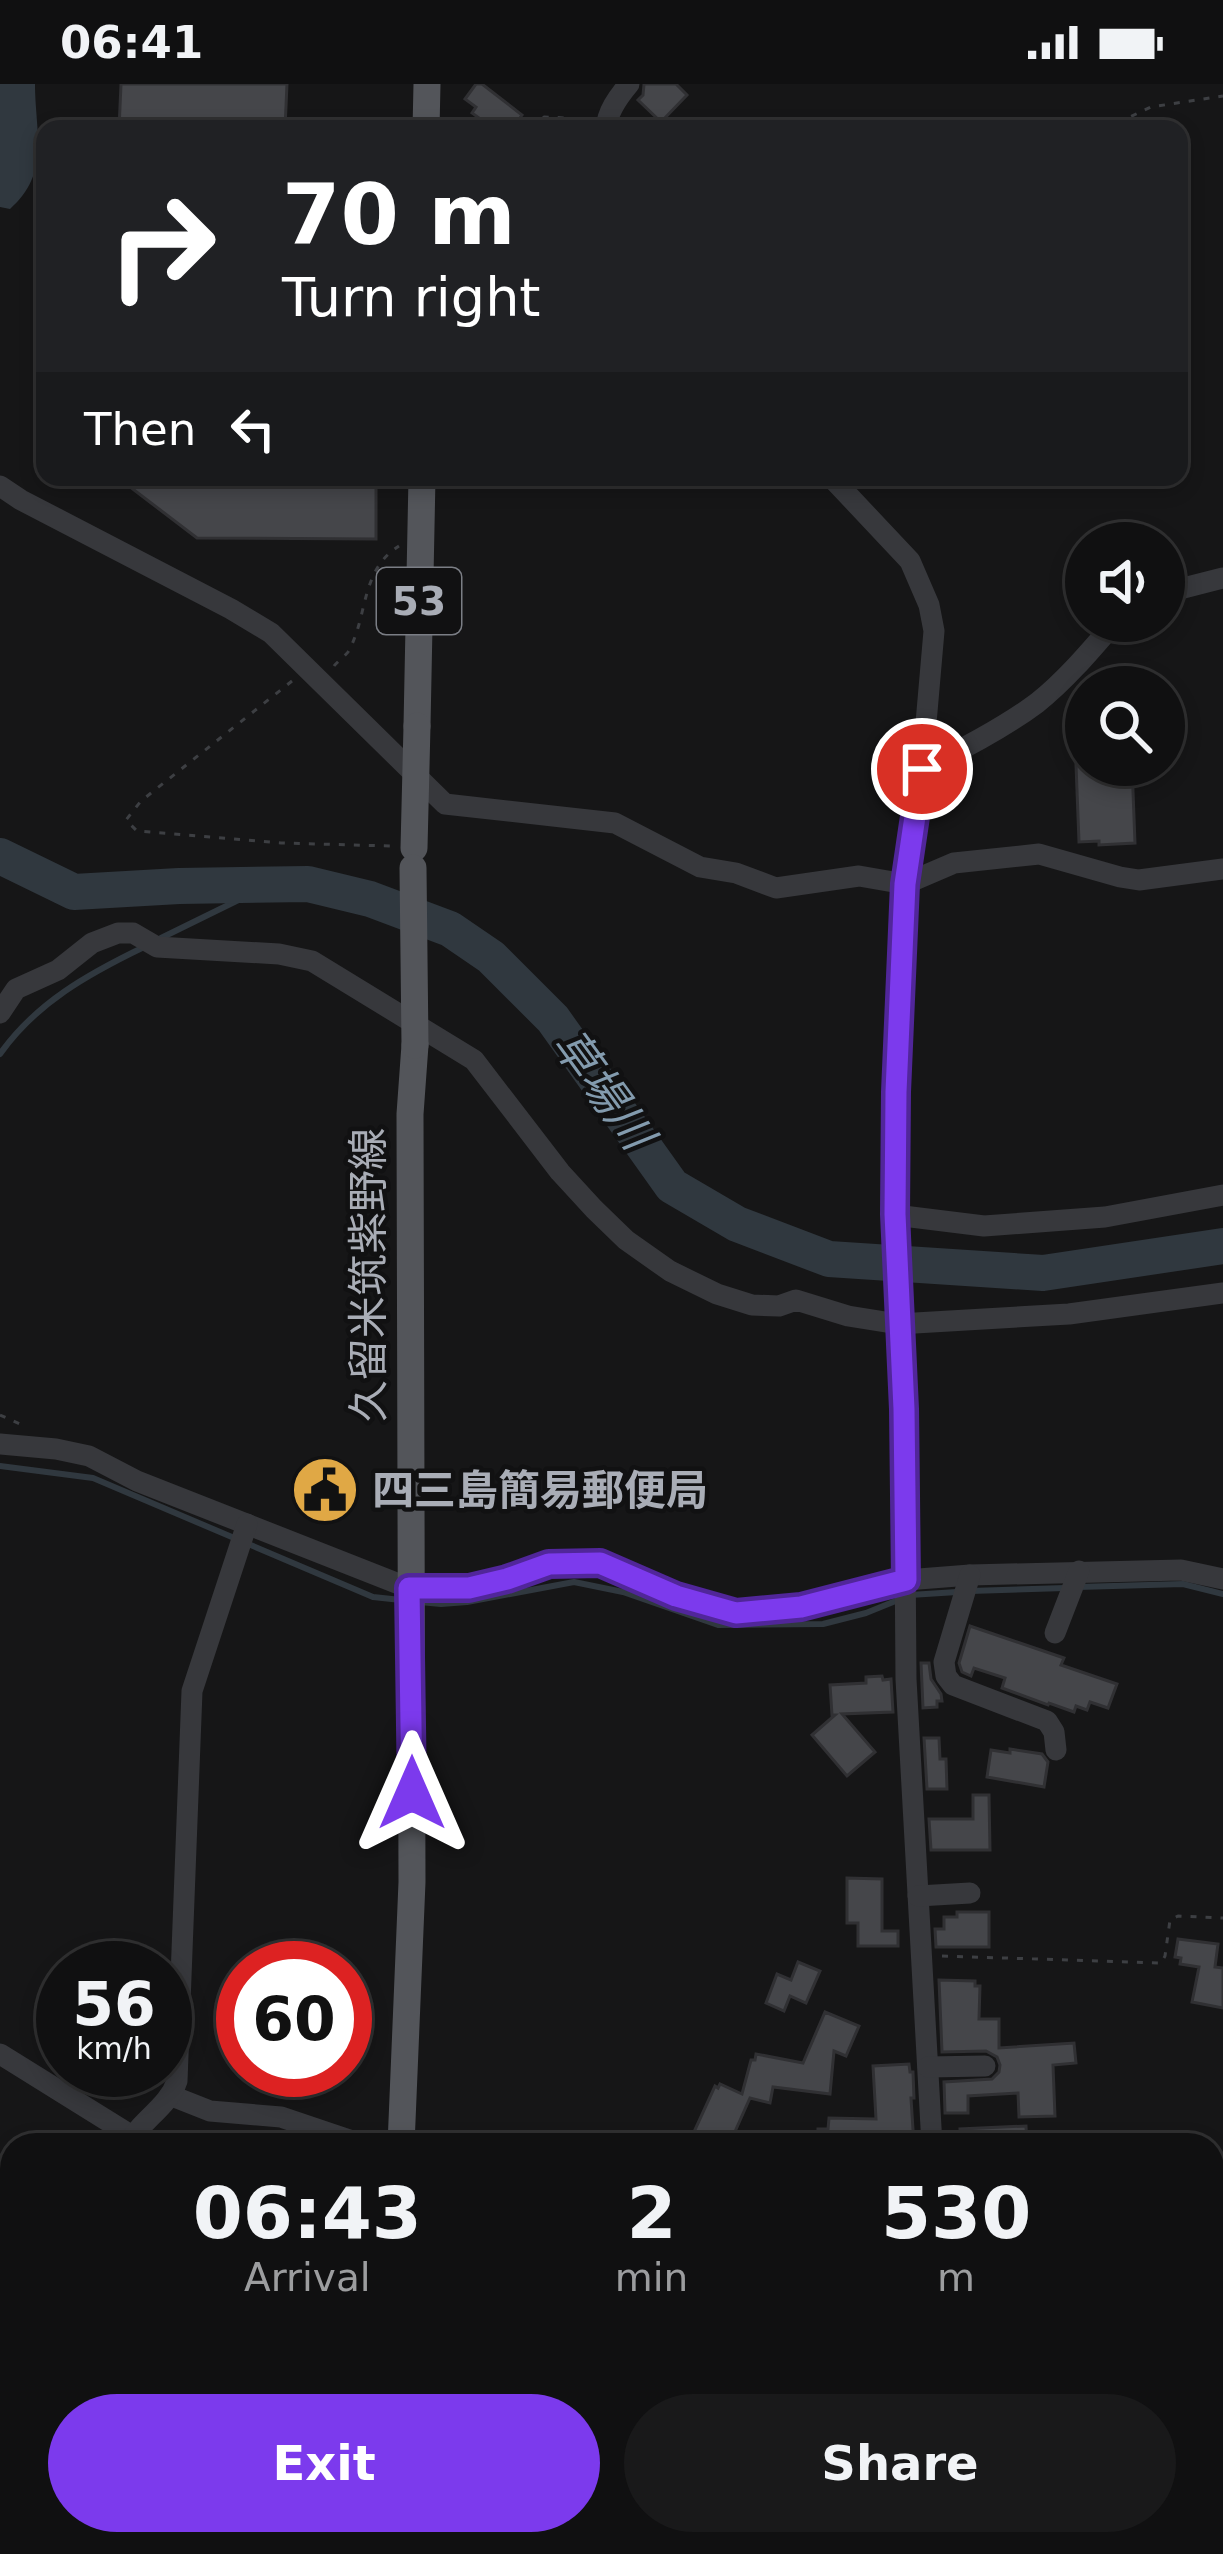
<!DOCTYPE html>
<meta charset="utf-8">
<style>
body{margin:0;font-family:"DejaVu Sans","Noto Sans JP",sans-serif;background:#19191a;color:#f1f3f6;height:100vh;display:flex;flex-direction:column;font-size:45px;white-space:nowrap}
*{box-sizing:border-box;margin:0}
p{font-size:39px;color:#9c9d9f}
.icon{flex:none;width:66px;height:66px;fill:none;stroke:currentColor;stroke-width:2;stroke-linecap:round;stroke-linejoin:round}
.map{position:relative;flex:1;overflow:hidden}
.sheet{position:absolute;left:0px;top:2049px;width:1224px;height:423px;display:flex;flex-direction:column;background:#101011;border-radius:36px 36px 0 0;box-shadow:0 6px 18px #0003,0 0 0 3px #303031}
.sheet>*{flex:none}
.hud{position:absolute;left:36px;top:36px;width:1152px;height:366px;border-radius:24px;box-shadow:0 6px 18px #0003,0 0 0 3px #303031;background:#202124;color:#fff;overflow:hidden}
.buttons{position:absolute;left:1065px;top:438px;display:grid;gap:24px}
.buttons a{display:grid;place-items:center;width:120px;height:120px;border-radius:50%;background:#101011;box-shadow:0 6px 18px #0003,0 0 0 3px #303031;font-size:60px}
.speed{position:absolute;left:36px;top:1857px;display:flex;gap:24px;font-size:60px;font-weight:700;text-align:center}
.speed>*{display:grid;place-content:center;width:156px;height:156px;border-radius:50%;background:#101011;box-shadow:0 6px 18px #0003,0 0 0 3px #303031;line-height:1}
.speed small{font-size:30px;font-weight:400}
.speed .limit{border:18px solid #d22;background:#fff;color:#111}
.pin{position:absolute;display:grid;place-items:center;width:102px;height:102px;color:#fff;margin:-51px;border:6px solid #fff;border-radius:50%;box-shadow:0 3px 12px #0007}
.me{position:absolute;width:132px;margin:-66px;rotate:0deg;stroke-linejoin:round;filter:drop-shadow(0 0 9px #0008)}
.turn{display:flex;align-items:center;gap:42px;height:252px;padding:0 48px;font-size:54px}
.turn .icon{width:156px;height:156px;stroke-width:2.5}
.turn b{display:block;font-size:84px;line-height:102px}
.then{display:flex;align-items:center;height:114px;padding:0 48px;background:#0003;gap:24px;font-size:45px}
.eta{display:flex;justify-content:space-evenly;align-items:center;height:204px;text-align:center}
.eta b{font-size:72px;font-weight:700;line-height:84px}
.primary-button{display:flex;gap:24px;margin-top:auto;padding:24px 48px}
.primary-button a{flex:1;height:138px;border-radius:72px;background:#7c3aed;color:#fff;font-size:48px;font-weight:700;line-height:138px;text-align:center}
.primary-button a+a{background:#19191a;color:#f1f3f6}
.status{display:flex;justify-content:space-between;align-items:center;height:84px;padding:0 60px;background:#101011;direction:ltr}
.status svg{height:33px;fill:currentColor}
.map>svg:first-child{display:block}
.water{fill:#30383f}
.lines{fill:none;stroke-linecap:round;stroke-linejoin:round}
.stream{stroke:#30383f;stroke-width:6}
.river{stroke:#30383f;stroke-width:36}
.building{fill:#45464a;stroke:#303033;stroke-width:3}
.path{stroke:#3d3f43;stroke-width:3;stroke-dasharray:6 9;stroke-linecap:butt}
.minor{stroke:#37383c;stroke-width:21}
.major{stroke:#53555a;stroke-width:27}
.major-bridge{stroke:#53555a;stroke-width:27}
.route-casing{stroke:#51269a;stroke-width:30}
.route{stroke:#7c3aed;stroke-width:21}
.labels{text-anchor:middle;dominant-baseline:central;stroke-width:9;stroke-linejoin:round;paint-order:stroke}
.shield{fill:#111112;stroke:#7b7e85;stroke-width:3}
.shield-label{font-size:39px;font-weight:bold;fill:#a9adb6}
.street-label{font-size:42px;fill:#a9adb6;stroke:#111112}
.poi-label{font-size:42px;font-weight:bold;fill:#a9adb6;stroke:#111112;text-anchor:start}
.water-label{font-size:45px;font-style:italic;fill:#839bae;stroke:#111112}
</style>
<div class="status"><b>06:41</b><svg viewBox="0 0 49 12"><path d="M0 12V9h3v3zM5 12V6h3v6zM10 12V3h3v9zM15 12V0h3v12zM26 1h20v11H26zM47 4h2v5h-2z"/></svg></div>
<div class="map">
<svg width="1223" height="2470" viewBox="0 0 1223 2470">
<rect width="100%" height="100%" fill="#161617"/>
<path class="water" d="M 0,0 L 35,0 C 35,48 51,89 10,125 L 0,123 Z"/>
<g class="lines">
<g class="stream">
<path d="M 161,854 L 267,802"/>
<path d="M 0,970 C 36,919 88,890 144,863"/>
<path d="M 0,1382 L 93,1394 L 373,1513 L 401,1516"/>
<path d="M 1078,1503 L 1183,1500 L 1223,1510"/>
<path d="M 970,1507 L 1065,1504"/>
<path d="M 910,1511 L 957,1508"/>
<path d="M 420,1518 L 441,1520 L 467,1518 L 574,1498 L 623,1508 L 718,1541 L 823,1540 L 866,1529 L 898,1516"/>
</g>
<path class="river" d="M 0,772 L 74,808 L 179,802 L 308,800 L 370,815 L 450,845 L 491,873 L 553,935 L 672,1102 L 737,1140 L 829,1175 L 1043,1189 L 1223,1162"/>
</g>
<g class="building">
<path d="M 121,0 L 287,0 L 285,45 L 119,45 Z"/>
<path d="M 476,0 L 482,0 L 522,31 L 512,45 L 501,37 L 494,45 L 472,29 L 476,23 L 465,15 Z"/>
<path d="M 644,0 L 676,0 L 687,11 L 661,38 L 638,16 L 643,11 Z"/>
<path d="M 117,393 L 376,393 L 376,455 L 197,454 Z"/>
<path d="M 1076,681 L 1132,681 L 1135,759 L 1099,761 L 1099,757 L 1079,758 Z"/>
<path d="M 970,1542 L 1064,1574 L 1061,1581 L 1117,1600 L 1108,1624 L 1090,1618 L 1087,1626 L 1076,1622 L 1074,1628 L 1049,1619 L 1048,1621 L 1002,1604 L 1005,1594 L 974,1584 L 971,1592 L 962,1588 L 959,1579 Z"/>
<path d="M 921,1579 L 929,1579 L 931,1595 L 941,1610 L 942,1617 L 937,1617 L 937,1623 L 923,1624 Z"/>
<path d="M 882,1592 L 883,1596 L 891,1595 L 893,1628 L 842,1630 L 875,1668 L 847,1692 L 812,1651 L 835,1631 L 832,1631 L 830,1601 L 866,1599 L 866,1593 Z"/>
<path d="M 924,1654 L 939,1654 L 940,1675 L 946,1675 L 947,1705 L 927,1705 Z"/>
<path d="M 1010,1665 L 1042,1670 L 1048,1678 L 1044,1703 L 987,1693 L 991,1666 L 1010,1669 Z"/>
<path d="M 973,1711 L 989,1711 L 990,1766 L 931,1766 L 929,1735 L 973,1735 Z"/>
<path d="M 847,1794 L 882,1795 L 882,1847 L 898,1847 L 898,1862 L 858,1862 L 858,1839 L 847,1839 Z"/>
<path d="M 957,1828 L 989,1828 L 989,1863 L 936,1863 L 935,1845 L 944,1845 L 944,1833 L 957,1833 Z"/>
<path d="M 1178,1855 L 1218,1860 L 1215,1883 L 1223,1884 L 1223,1924 L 1192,1918 L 1199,1883 L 1180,1880 L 1181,1874 L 1175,1873 Z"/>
<path d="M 798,1878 L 820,1887 L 806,1919 L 790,1912 L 784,1927 L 766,1919 L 777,1890 L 791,1896 Z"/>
<path d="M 939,1896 L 975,1897 L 975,1902 L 980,1902 L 979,1935 L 999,1935 L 999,1964 L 1074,1959 L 1076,1979 L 1053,1981 L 1055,2032 L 1019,2033 L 1018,2009 L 968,2012 L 968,2029 L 945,2029 L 944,1998 L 992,1995 L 999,1988 L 1000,1981 L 997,1973 L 986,1967 L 942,1968 Z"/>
<path d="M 825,1928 L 859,1942 L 846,1972 L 834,1967 L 830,2010 L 773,2003 L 770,2019 L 750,2014 L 729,2061 L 717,2061 L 693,2050 L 715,2002 L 718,2004 L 720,2000 L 742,2010 L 751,1976 L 755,1976 L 756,1970 L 803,1979 Z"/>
<path d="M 909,1980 L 910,1988 L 913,1988 L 914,2014 L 911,2014 L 914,2061 L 818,2061 L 818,2045 L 828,2045 L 829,2034 L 876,2035 L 873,1982 Z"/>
<path d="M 1026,2042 L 1027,2061 L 961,2061 L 960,2045 Z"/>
</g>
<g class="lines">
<g class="path">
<path d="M 533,45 L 544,33 L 566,34 L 581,45"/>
<path d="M 1104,45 L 1151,23 L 1223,12"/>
<path d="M 334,582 C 336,579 346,571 348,568 C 368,534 360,486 399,462"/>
<path d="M 292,597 L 141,717 L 126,736 L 137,747 L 281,759 L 391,762"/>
<path d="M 0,1331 L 22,1341"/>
<path d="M 942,1872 L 1161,1879 L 1165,1872 L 1170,1836 L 1178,1832 L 1223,1834"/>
</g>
<g class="minor">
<path d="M 606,45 C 607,28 618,13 629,0"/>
<path d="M 831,393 L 910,477 L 929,521 L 934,547 L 922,685 L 905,800 L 895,1131 L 904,1325 L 906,1595 L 932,2061"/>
<path d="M 0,402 L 21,416 L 231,525 L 271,549 L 445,720 L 615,739 L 700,783 L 736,789 L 776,804 L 859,792 L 905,800 L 954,779 L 1039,770 L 1120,793 L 1139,796 L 1223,785"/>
<path d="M 1164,509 L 1223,494"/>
<path d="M 922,685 C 961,666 1002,645 1037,619 C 1066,596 1092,565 1116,537"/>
<path d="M 0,929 L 16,905 L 58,886 L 92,859 L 118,849 L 133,849 L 157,863 L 279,870 L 312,877 L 474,976 L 560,1088 L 594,1125 L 626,1156 L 670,1187 L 717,1210 L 752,1221 L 779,1222 L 796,1216 L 848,1232 L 898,1240 L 1069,1230 L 1223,1209"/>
<path d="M 895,1131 L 984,1142 L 1105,1133 L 1223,1111"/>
<path d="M 0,1360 L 56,1365 L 89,1372 L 137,1397 L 409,1504 L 469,1504 L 549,1481 L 600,1479 L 676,1512 L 736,1530 L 801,1523 L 906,1496 L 970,1491 L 1181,1486 L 1223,1495"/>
<path d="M 970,1491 L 944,1578 L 946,1592 L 953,1601 L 1047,1637 L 1054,1648 L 1056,1666"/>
<path d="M 1055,1549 L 1079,1487"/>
<path d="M 918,1812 L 970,1809"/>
<path d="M 0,1970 L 132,2052"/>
<path d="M 928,1983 L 985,1982"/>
<path d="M 172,2012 L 210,2027 L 281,2033 L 361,2060 L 379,2061"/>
<path d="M 128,2061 C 140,2036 168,2024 177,1997 L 192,1607 L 247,1440"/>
<path d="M 558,2061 L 611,2059 L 619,2061"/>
<path d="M 1212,2146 L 1223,2143"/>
<path d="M 1212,2188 L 1223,2195"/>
<path d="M 0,2329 L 12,2304"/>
<path d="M 734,2460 L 734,2470"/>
<path d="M 954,2460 L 954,2470"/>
<path d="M 1097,2460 L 1097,2470"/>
<path d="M 647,2470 L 664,2460"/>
</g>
<g class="major">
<path d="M 426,45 L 427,0"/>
<path d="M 417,642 L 422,393"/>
<path d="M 401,2061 L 412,1798 L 410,1030 L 415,961"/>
<path d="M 372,2470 L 373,2460"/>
</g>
<g class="major-bridge">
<path d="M 414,764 L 417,642"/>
<path d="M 413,784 L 415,961"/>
</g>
</g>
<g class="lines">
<g class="route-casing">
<path id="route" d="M 412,1709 L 409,1504 L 469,1504 L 507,1495 L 549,1480 L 600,1479 L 676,1512 L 736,1529 L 801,1523 L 906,1496 L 904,1325 L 895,1130 L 896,1008 L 905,800 L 922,685"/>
</g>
<use href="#route" class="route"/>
</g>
<defs>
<g id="civic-disc" transform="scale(3.45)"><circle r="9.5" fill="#e0a845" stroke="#111112"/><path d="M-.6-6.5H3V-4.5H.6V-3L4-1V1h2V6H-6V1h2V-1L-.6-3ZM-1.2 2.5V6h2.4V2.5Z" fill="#111"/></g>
</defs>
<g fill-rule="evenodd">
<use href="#civic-disc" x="325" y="1406"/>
</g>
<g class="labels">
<rect class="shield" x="377" y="484" width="84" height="66" rx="9"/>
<g class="shield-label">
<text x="419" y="517">53</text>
</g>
<g class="street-label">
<text transform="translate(368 1191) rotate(-90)">久留米筑紫野線</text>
</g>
<g class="poi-label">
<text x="372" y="1406">四三島簡易郵便局</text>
</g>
<g class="water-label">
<text transform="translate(603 1005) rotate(54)">草場川</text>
</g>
</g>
</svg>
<div class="buttons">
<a><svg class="icon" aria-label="sound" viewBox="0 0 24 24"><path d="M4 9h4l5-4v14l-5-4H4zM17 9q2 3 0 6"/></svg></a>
<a><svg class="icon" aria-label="search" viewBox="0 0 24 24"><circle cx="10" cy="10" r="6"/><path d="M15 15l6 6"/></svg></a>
</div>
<div class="speed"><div>56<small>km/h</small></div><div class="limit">60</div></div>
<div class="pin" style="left:922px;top:685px;background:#d93025"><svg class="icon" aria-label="arrive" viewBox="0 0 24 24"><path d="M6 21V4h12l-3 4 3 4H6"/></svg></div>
<svg class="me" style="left:412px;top:1709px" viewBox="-20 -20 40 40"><path d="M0-17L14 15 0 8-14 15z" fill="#7c3aed" stroke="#fff" stroke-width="4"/></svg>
<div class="hud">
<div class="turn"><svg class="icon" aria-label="right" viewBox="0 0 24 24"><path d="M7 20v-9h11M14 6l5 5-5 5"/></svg><div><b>70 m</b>Turn right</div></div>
<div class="then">Then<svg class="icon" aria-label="left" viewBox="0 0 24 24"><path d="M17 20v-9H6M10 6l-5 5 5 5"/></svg></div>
</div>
<section class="sheet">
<div class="eta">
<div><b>06:43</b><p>Arrival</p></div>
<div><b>2</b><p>min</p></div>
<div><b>530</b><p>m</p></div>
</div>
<div class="primary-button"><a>Exit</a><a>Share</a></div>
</section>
</div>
